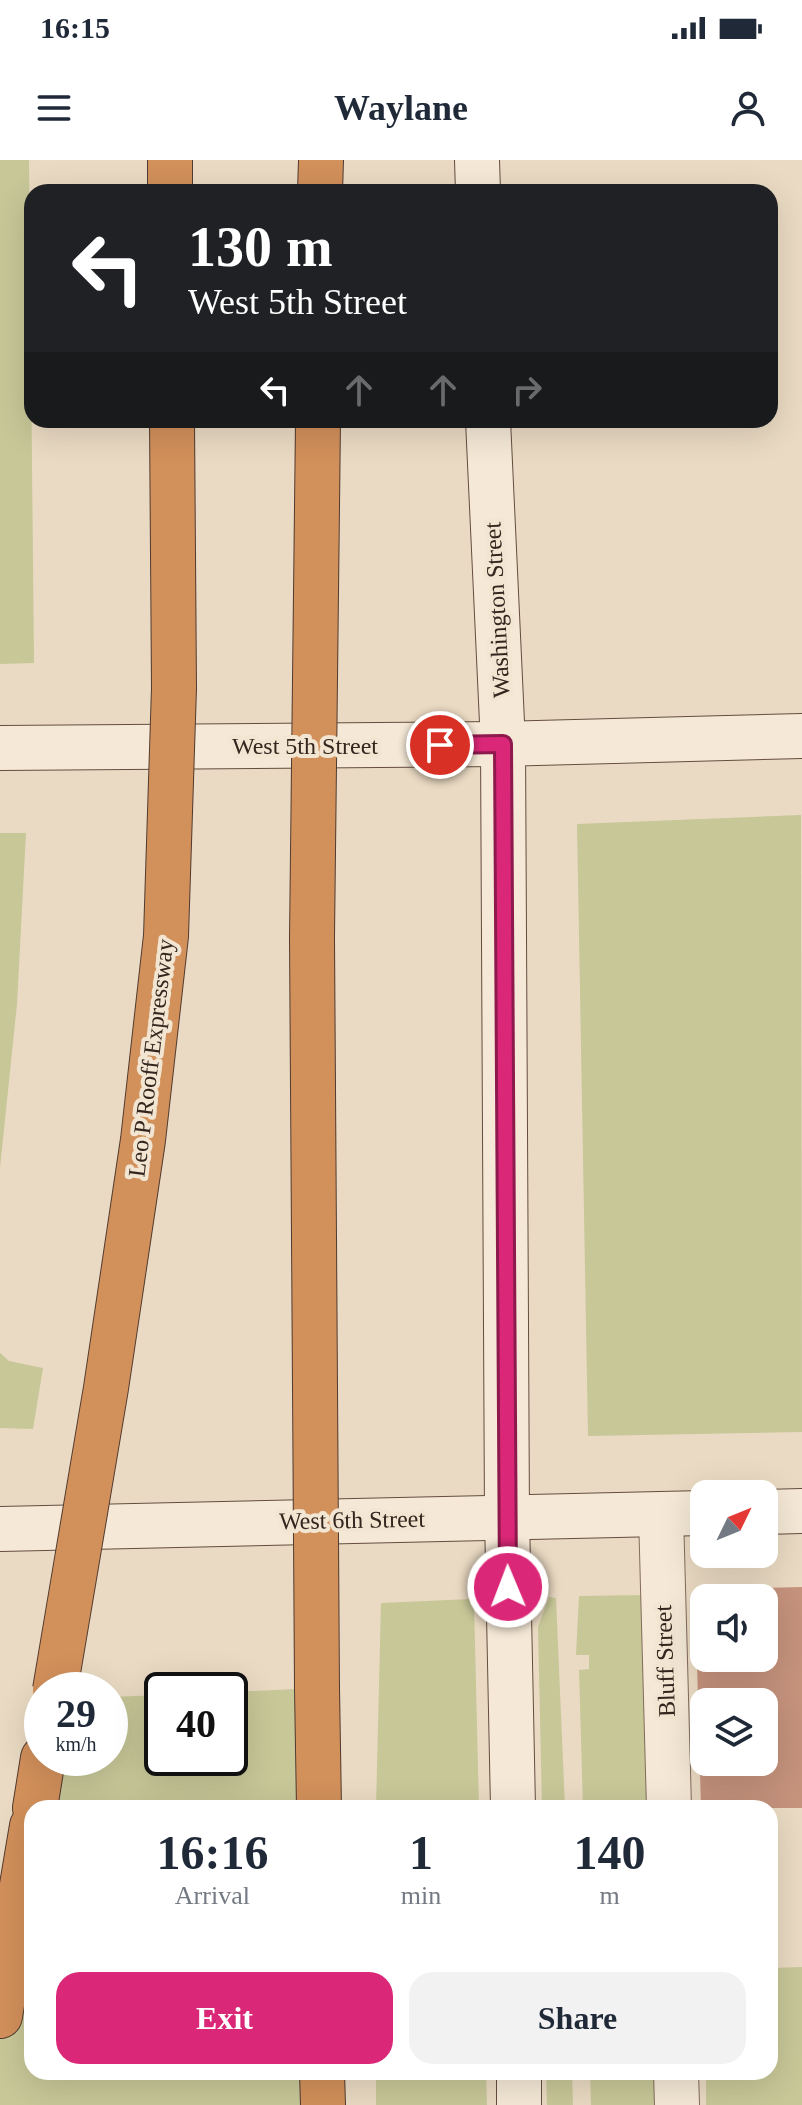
<!DOCTYPE html>
<style>
body{margin:0;font-family:"Times New Roman",serif;background:#f2f2f3;color:#1f2937;height:100vh;display:flex;flex-direction:column;font-size:30px;white-space:nowrap}
*{box-sizing:border-box;margin:0}
p{font-size:26px;color:#747a83}
.icon{flex:none;width:44px;height:44px;fill:none;stroke:currentColor;stroke-width:2;stroke-linecap:round;stroke-linejoin:round}
.map{position:relative;flex:1;overflow:hidden}
.panel{position:absolute;left:24px;top:1640px;width:754px;height:280px;display:flex;flex-direction:column;background:#fff;border-radius:24px;box-shadow:0 8px 32px #0002}
.panel>*{flex:none}
.hud{position:absolute;left:24px;top:24px;width:754px;height:244px;border-radius:24px;box-shadow:0 8px 32px #0002;background:#202124;color:#fff;overflow:hidden}
.needle{width:52px;rotate:47deg}
.buttons{position:absolute;left:690px;top:1320px;display:grid;gap:16px}
.buttons a{display:grid;place-items:center;width:88px;height:88px;border-radius:16px;background:#fff;box-shadow:0 8px 32px #0002;font-size:40px}
.speed{position:absolute;left:24px;top:1512px;display:flex;gap:16px;font-size:40px;font-weight:700;text-align:center}
.speed>*{display:grid;place-content:center;width:104px;height:104px;border-radius:50%;background:#fff;box-shadow:0 8px 32px #0002;line-height:1}
.speed small{font-size:20px;font-weight:400}
.speed .limit{border:4px solid #111;border-radius:12px;background:#fff;color:#111}
.pin{position:absolute;display:grid;place-items:center;width:68px;height:68px;color:#fff;margin:-34px;border:4px solid #fff;border-radius:50%;box-shadow:0 2px 8px #0007}
.me{position:absolute;width:88px;margin:-44px;rotate:359deg;stroke-linejoin:round;filter:drop-shadow(0 0 6px #0008)}
.turn{display:flex;align-items:center;gap:28px;height:168px;padding:0 32px;font-size:36px}
.turn .icon{width:104px;height:104px;stroke-width:2.5}
.turn b{display:block;font-size:56px;line-height:68px}
.lanes{display:flex;align-items:center;height:76px;padding:0 32px;background:#0003;justify-content:center;gap:40px;direction:ltr}
.lanes .off{opacity:.35}
.eta{display:flex;justify-content:space-evenly;align-items:center;height:136px;text-align:center}
.eta b{font-size:48px;font-weight:700;line-height:56px}
.primary-button{display:flex;gap:16px;margin-top:auto;padding:16px 32px}
.primary-button a{flex:1;height:92px;border-radius:24px;background:#db2777;color:#fff;font-size:32px;font-weight:700;line-height:92px;text-align:center}
.primary-button a+a{background:#f2f2f3;color:#1f2937}
.status{display:flex;justify-content:space-between;align-items:center;height:56px;padding:0 40px;background:#fff;direction:ltr}
.status svg{height:22px;fill:currentColor}
header{display:flex;justify-content:space-between;align-items:center;height:104px;padding:0 32px;background:#fff;font-size:36px;font-weight:700}
.map>svg:first-child{display:block}
.green{fill:#c7c798}
.building{fill:#c5927c;fill-rule:evenodd}
.lines{fill:none;stroke-linecap:round;stroke-linejoin:round}
.street-casing{stroke:#836c5c;stroke-width:46}
.secondary-casing{stroke:#644d3f;stroke-width:46}
.highway-casing{stroke:#513b30;stroke-width:46}
.street{stroke:#f5e8d6;stroke-width:44}
.secondary{stroke:#f5e8d6;stroke-width:44}
.highway{stroke:#d2905b;stroke-width:44}
.highway-bridge-casing{stroke:#513b30;stroke-width:46;stroke-linecap:butt}
.highway-bridge{stroke:#d2905b;stroke-width:44}
.route-casing{stroke:#8e194d;stroke-width:20}
.route{stroke:#db2777;stroke-width:14}
.labels{text-anchor:middle;dominant-baseline:central;stroke-width:8;stroke-linejoin:round;paint-order:stroke}
.street-label{font-size:24px;fill:#34261e;stroke:#f2e5d2}
</style>
<div class="status"><b>16:15</b><svg viewBox="0 0 49 12"><path d="M0 12V9h3v3zM5 12V6h3v6zM10 12V3h3v9zM15 12V0h3v12zM26 1h20v11H26zM47 4h2v5h-2z"/></svg></div>
<header><svg class="icon" aria-label="menu" viewBox="0 0 24 24"><path d="M4 6h16M4 12h16M4 18h16"/></svg>Waylane<svg class="icon" aria-label="person" viewBox="0 0 24 24"><circle cx="12" cy="8" r="4"/><path d="M4 21q1-7 8-7t8 7"/></svg></header>
<div class="map">
<svg width="802" height="1945" viewBox="0 0 802 1945">
<rect width="100%" height="100%" fill="#eadac3"/>
<g class="green">
<path d="M 0,0 L 29,0 L 34,503 L 0,504 Z"/>
<path d="M 801,655 L 802,1272 L 588,1276 L 577,664 Z"/>
<path d="M 0,673 L 26,673 L 17,844 L 0,1008 Z"/>
<path d="M 0,1193 L 9,1201 L 43,1208 L 33,1269 L 0,1268 Z"/>
<path d="M 647,1435 L 651,1648 L 583,1648 L 579,1510 L 589,1509 L 589,1495 L 576,1495 L 579,1436 Z"/>
<path d="M 549,1437 L 556,1438 L 565,1648 L 542,1648 L 538,1467 Z"/>
<path d="M 471,1439 L 474,1442 L 479,1648 L 376,1648 L 381,1443 Z"/>
<path d="M 317,1528 L 319,1648 L 35,1648 L 43,1598 L 110,1598 L 110,1537 L 162,1535 L 162,1598 L 230,1598 L 230,1532 Z"/>
<path d="M 32,1666 L 32,1912 L 322,1912 L 323,1945 L 0,1945 L 0,1856 Z"/>
<path d="M 802,1807 L 802,1945 L 706,1945 L 706,1912 L 770,1912 L 770,1808 Z"/>
<path d="M 376,1912 L 486,1912 L 487,1945 L 376,1945 Z"/>
<path d="M 546,1912 L 572,1912 L 573,1945 L 547,1945 Z"/>
<path d="M 590,1912 L 655,1912 L 655,1945 L 591,1945 Z"/>
</g>
<path class="building" d="M 802,1427 L 802,1648 L 701,1648 L 695,1430 ZM 704,1438 L 764,1438 L 764,1498 L 704,1498 ZM 704,1542 L 764,1542 L 764,1602 L 704,1602 Z"/>
<g class="lines">
<g class="street-casing">
<g id="street">
<path d="M 661,1354 L 669,1648"/>
<path d="M 676,1912 L 677,1945"/>
</g>
</g>
<g class="secondary-casing">
<g id="secondary">
<path d="M 477,0 L 478,32"/>
<path d="M 488,260 L 503,584 L 507,1357 L 513,1648"/>
<path d="M 0,588 L 503,584 L 802,576"/>
<path d="M 764,1352 L 802,1351"/>
<path d="M 0,1369 L 704,1353"/>
<path d="M 519,1912 L 519,1945"/>
</g>
</g>
<g class="highway-casing">
<g id="highway">
<path d="M 170,0 L 170,32"/>
<path d="M 320,32 L 321,0"/>
<path d="M 317,1528 L 319,1648"/>
<path d="M 35,1648 L 43,1598"/>
<path d="M 0,1856 L 32,1666"/>
<path d="M 322,1912 L 323,1945"/>
</g>
</g>
<use href="#street" class="street"/>
<use href="#secondary" class="secondary"/>
<use href="#highway" class="highway"/>
<g class="highway-bridge-casing">
<g id="highway-bridge">
<path d="M 317,1528 L 312,778 L 318,260"/>
<path d="M 55,1530 L 106,1228 L 143,980 L 166,776 L 174,528 L 172,260"/>
</g>
</g>
<use href="#highway-bridge" class="highway-bridge"/>
</g>
<g class="lines">
<g class="route-casing">
<path id="route" d="M 440,585 L 503,584 L 508,1427"/>
</g>
<use href="#route" class="route"/>
</g>
<g class="labels">
<g class="street-label">
<text transform="translate(497 450) rotate(-93)">Washington Street</text>
<text x="305" y="586">West 5th Street</text>
<text transform="translate(151 898) rotate(-83)">Leo P Rooff Expressway</text>
<text transform="translate(352 1360) rotate(-1)">West 6th Street</text>
<text transform="translate(665 1501) rotate(-92)">Bluff Street</text>
</g>
</g>
</svg>
<div class="buttons">
<a><svg class="needle" viewBox="-14 -14 28 28"><path d="M0-13l5 13h-10z" fill="#e53935"/><path d="M0 13l5-13h-10z" fill="#747a83"/></svg></a>
<a><svg class="icon" aria-label="sound" viewBox="0 0 24 24"><path d="M4 9h4l5-4v14l-5-4H4zM17 9q2 3 0 6"/></svg></a>
<a><svg class="icon" aria-label="layers" viewBox="0 0 24 24"><path d="M12 4l9 5-9 5-9-5zM3 14l9 5 9-5"/></svg></a>
</div>
<div class="speed"><div>29<small>km/h</small></div><div class="limit">40</div></div>
<div class="pin" style="left:440px;top:585px;background:#d93025"><svg class="icon" aria-label="arrive" viewBox="0 0 24 24"><path d="M6 21V4h12l-3 4 3 4H6"/></svg></div>
<svg class="me" style="left:508px;top:1427px" viewBox="-20 -20 40 40"><circle r="17" fill="#db2777" stroke="#fff" stroke-width="3"/><path d="M0-11L8 9 0 5-8 9z" fill="#fff"/></svg>
<div class="hud">
<div class="turn"><svg class="icon" aria-label="left" viewBox="0 0 24 24"><path d="M17 20v-9H6M10 6l-5 5 5 5"/></svg><div><b>130 m</b>West 5th Street</div></div>
<div class="lanes"><svg class="icon" aria-label="left" viewBox="0 0 24 24"><path d="M17 20v-9H6M10 6l-5 5 5 5"/></svg><svg class="icon off" aria-label="ahead" viewBox="0 0 24 24"><path d="M12 20V5M6 11l6-6 6 6"/></svg><svg class="icon off" aria-label="ahead" viewBox="0 0 24 24"><path d="M12 20V5M6 11l6-6 6 6"/></svg><svg class="icon off" aria-label="right" viewBox="0 0 24 24"><path d="M7 20v-9h11M14 6l5 5-5 5"/></svg></div>
</div>
<section class="panel">
<div class="eta">
<div><b>16:16</b><p>Arrival</p></div>
<div><b>1</b><p>min</p></div>
<div><b>140</b><p>m</p></div>
</div>
<div class="primary-button"><a>Exit</a><a>Share</a></div>
</section>
</div>
